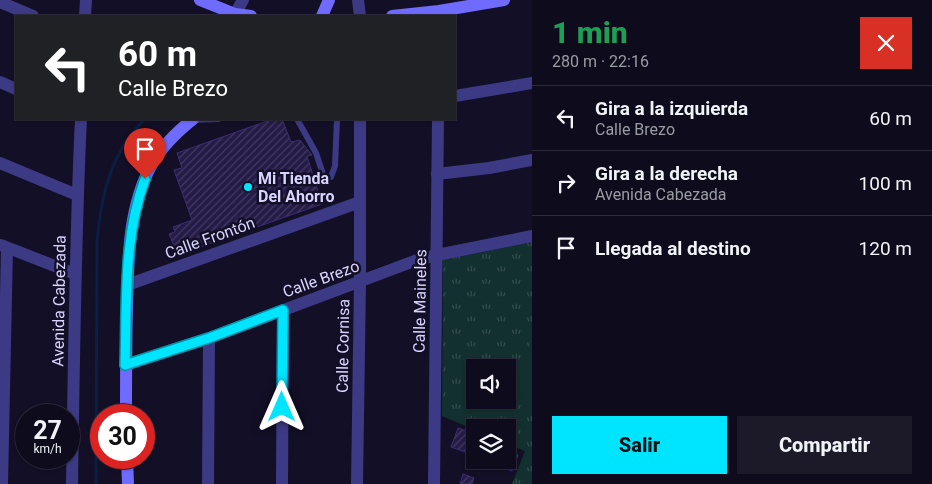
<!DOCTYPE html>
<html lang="es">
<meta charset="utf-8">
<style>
body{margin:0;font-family:Roboto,sans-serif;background:#1c1929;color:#f1f3f6;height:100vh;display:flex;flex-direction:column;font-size:19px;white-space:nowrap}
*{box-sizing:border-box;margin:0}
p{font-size:16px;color:#9b9ba3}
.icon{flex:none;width:28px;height:28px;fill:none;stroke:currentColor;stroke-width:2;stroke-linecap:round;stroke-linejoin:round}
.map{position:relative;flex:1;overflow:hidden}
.panel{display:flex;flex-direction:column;background:#0e0b1c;width:400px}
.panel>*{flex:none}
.guide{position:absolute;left:15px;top:15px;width:441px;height:105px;border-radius:0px;box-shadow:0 1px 4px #0004,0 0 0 1px #2e2b3b;background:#202124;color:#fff;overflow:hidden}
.tools{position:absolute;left:466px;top:359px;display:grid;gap:10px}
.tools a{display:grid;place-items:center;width:50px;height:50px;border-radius:0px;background:#0e0b1c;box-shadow:0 1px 4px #0004,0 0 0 1px #2e2b3b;font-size:25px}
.speed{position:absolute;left:15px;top:404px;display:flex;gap:10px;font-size:25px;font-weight:700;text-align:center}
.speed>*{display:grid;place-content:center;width:65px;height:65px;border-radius:50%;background:#0e0b1c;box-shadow:0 1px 4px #0004,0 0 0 1px #2e2b3b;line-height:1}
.speed small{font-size:12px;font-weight:400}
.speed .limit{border:8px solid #d22;background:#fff;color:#111}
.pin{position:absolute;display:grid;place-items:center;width:42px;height:42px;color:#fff;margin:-51px -21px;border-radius:50% 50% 50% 0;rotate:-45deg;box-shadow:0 0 5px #0007}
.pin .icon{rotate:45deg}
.me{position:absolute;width:55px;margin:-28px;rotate:0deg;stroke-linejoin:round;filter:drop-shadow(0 0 4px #0008)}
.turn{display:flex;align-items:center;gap:18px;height:105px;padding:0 20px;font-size:22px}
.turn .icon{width:65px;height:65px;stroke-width:2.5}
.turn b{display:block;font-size:35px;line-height:42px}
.round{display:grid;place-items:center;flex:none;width:52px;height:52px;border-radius:0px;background:#1c1929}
.headline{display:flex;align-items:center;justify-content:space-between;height:85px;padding:0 20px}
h1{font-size:30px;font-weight:800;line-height:38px;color:#1e9e55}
.action{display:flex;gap:10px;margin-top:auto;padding:10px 20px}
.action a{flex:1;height:58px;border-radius:0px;background:#00e5ff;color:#111;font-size:20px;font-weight:800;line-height:58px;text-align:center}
.action a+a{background:#1c1929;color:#f1f3f6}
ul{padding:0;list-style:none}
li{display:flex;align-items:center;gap:15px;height:65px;padding:0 20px;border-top:1px solid #2e2b3b}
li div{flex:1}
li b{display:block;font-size:19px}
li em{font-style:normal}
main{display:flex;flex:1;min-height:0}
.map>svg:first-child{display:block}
.park{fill:url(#park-tufts);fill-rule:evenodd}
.pitch{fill:#12302f}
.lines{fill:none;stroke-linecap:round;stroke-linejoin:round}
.stream{stroke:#0a1f44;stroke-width:3}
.building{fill:url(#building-hatch);stroke:#3b2d73}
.lane{stroke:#3d3a85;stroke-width:6}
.street{stroke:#3d3a85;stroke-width:12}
.secondary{stroke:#6f6bff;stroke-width:12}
.route-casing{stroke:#0095a6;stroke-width:12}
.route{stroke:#00e5ff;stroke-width:9}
.poi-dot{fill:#00e5ff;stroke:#130f26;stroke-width:2}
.labels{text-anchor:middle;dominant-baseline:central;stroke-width:5;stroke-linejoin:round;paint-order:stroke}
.poi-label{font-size:16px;font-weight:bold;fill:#d9d4ff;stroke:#130f26;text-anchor:start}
.street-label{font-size:16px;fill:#d9d4ff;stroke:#130f26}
</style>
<main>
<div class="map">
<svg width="532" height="484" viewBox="0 0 532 484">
<defs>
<pattern id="park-tufts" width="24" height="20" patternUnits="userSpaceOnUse" patternTransform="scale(1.25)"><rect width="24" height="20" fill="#12302f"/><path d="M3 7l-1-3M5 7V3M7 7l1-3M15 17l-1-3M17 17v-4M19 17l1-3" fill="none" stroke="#344d4e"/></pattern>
<pattern id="building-hatch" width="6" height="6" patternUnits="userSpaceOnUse" patternTransform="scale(1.25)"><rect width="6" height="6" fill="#241b47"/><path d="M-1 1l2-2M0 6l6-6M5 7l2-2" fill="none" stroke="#433b63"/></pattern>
</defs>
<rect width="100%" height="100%" fill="#130f26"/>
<path class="park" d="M 532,242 L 532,484 L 512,484 L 525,451 L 508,444 L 508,428 L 475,428 L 475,430 L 442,416 L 443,260 ZM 475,368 L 508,368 L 508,400 L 475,400 Z"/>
<path class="pitch" d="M 532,339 L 532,403 L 510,394 Z"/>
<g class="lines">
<path class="stream" d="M 96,484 L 97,242 C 100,205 107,168 130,136 C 134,130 140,124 145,119"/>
</g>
<g class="building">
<path d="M 273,119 L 282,119 L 291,142 L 300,140 L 312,155 L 307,156 L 322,204 L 178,255 L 169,234 L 175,232 L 173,227 L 192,220 L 174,170 L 182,168 L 177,153 Z"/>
<path d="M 458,428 L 470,432 L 466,441 L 475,445 L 471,454 L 451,447 Z"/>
<path d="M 508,451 L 518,455 L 512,471 L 485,460 L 508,460 Z"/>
<path d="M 463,474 L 474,478 L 472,484 L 460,484 Z"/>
</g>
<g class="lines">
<g class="lane">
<path d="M 297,119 L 316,153 L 323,174 L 327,178 L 331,177 L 335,166 L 337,119"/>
<path d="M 193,120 L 218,119"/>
</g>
<g class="street">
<path d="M 358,0 L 360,16"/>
<path d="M 0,2 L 33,16"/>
<path d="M 85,16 L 86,0"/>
<path d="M 232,16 L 235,14 L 243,0"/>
<path d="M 0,82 L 16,89"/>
<path d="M 455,96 L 532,83"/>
<path d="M 0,163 L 77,195"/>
<path d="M 437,174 L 489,168 L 532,160"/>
<path d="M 1,245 L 75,274"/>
<path d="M 127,285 L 360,202"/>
<path d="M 125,365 L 209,338 L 417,260 L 437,255 L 532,236"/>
<path d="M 2,484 L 7,248"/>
<path d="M 72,484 C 74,362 75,240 81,119"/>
<path d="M 208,484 L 209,338"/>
<path d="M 282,484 L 283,310"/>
<path d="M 357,484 L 360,282 L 360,119"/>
<path d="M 434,484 L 438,119"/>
</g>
<g class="secondary">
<path d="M 200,0 L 235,14 L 251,16"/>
<path d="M 322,16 L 329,0"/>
<path d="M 392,16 L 439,11 L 504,0"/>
<path d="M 126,415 C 126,379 126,344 127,308 C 128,260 128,207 152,164 C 162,146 178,131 193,119"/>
<path d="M 127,458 L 128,484"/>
</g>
</g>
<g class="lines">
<g class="route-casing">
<path id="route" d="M 145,179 C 123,238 127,303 125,365 L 209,338 L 283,310 L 282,407"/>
</g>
<use href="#route" class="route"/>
</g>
<circle class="poi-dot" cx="248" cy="187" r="5"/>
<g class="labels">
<g class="poi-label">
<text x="258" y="178">Mi Tienda<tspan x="258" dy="18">Del Ahorro</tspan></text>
</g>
<g class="street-label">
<text transform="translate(210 238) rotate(-20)">Calle Frontón</text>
<text transform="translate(321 279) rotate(-20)">Calle Brezo</text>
<text transform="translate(59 301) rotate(-89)">Avenida Cabezada</text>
<text transform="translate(420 301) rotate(-89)">Calle Maineles</text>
<text transform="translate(343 346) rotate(-89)">Calle Cornisa</text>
</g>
</g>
</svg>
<div class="tools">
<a><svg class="icon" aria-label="sound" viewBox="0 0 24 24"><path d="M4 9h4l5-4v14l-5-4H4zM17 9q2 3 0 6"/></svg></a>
<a><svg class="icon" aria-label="layers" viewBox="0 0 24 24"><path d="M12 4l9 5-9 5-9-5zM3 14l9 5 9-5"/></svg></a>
</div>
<div class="speed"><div>27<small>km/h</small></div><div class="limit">30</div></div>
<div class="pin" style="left:145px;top:179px;background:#d93025"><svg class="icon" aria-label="arrive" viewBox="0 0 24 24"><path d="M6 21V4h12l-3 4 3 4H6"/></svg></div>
<svg class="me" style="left:282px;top:407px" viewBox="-20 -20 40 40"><path d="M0-17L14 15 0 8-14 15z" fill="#00e5ff" stroke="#fff" stroke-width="4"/></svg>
<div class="guide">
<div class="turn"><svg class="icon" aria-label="left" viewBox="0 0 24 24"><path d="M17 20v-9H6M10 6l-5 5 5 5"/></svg><div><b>60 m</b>Calle Brezo</div></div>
</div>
</div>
<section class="panel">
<div class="headline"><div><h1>1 min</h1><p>280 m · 22:16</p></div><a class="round" style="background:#d93025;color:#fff"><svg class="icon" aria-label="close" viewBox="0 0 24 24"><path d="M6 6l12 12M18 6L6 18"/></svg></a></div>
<ul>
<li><svg class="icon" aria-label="left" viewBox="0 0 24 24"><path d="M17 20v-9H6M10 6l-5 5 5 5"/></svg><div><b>Gira a la izquierda</b><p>Calle Brezo</p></div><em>60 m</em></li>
<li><svg class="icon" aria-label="right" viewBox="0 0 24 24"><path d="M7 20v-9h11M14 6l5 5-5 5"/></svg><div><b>Gira a la derecha</b><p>Avenida Cabezada</p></div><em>100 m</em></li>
<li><svg class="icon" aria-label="arrive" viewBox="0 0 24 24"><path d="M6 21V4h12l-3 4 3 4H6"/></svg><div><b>Llegada al destino</b></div><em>120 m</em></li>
</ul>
<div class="action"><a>Salir</a><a>Compartir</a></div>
</section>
</main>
